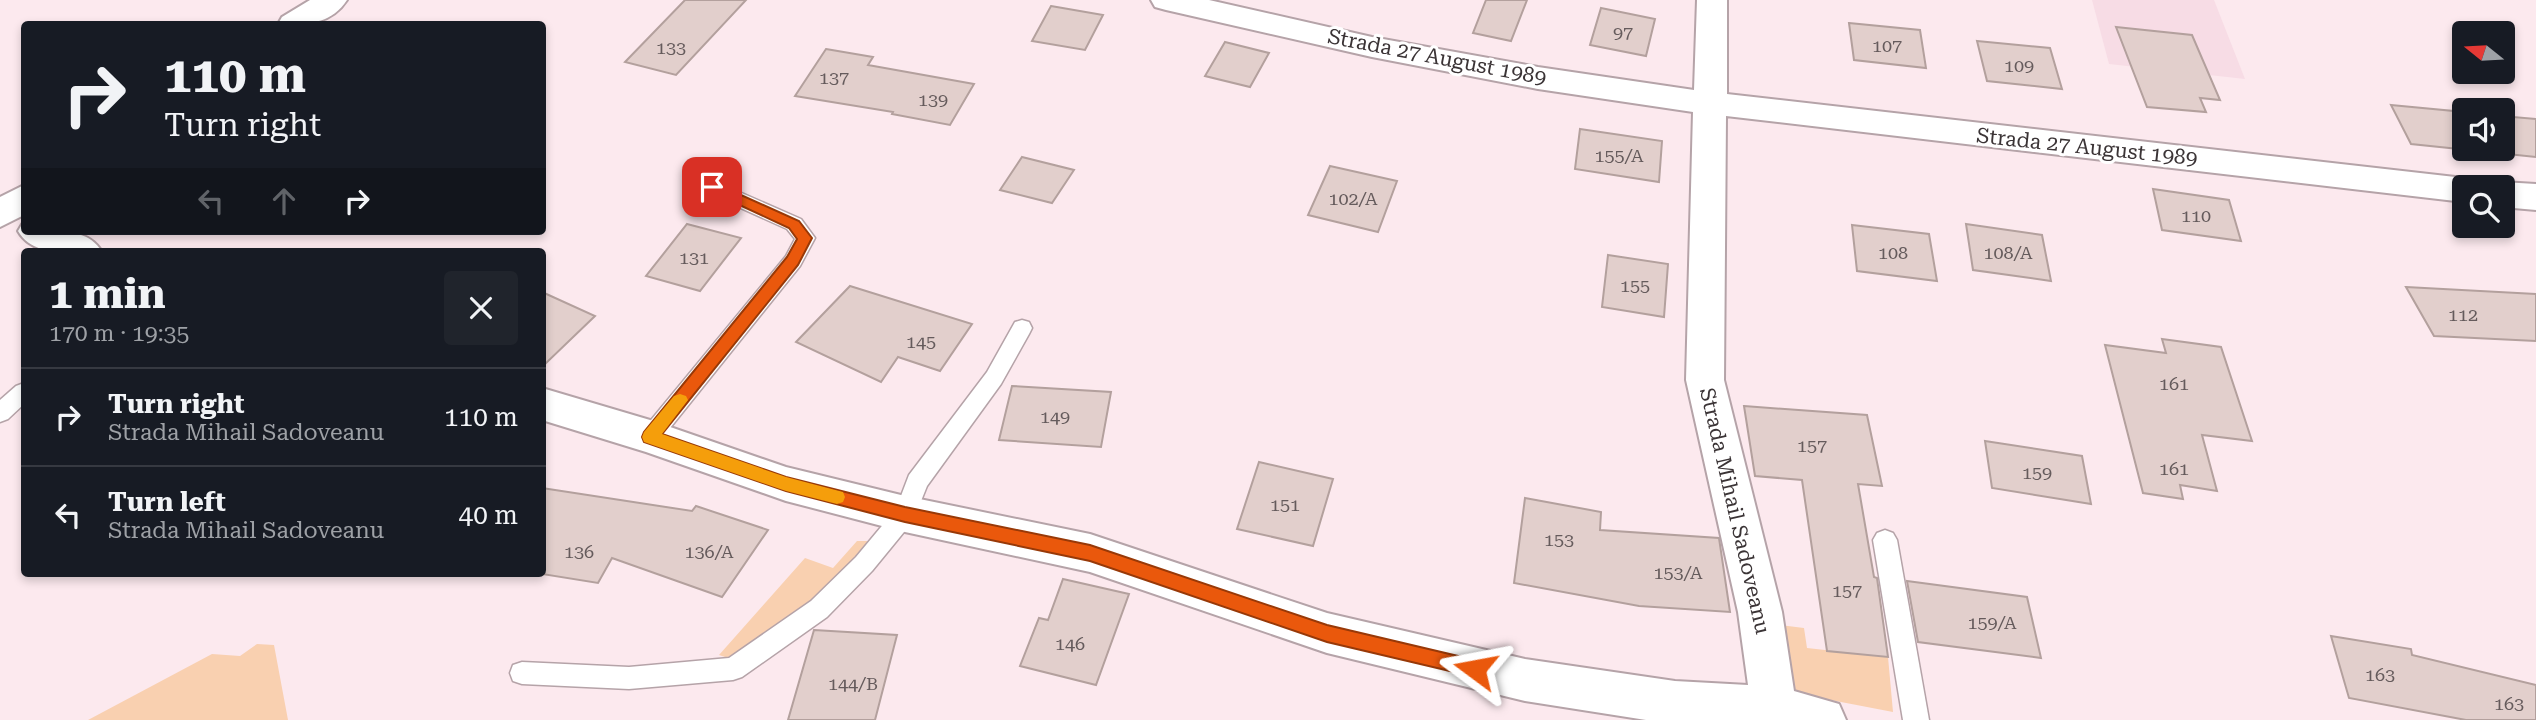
<!DOCTYPE html>
<meta charset="utf-8">
<style>
body{margin:0;font-family:"Roboto Serif",serif;background:#20242c;color:#f1f3f6;height:100vh;display:flex;flex-direction:column;font-size:26px;white-space:nowrap}
*{box-sizing:border-box;margin:0}
p{font-size:23px;color:#9ea1a6}
.icon{flex:none;width:38px;height:38px;fill:none;stroke:currentColor;stroke-width:2;stroke-linecap:round;stroke-linejoin:round}
.map{position:relative;flex:1;overflow:hidden}
.sheet{position:absolute;left:21px;top:248px;width:525px;height:329px;display:flex;flex-direction:column;background:#171b24;border-radius:7px;box-shadow:0 4px 10px #0003}
.sheet>*{flex:none}
.top-card{position:absolute;left:21px;top:21px;width:525px;height:214px;border-radius:7px;box-shadow:0 4px 10px #0003;background:#171b24;color:#f1f3f6;overflow:hidden}
.needle{width:46px;rotate:288deg}
.buttons{position:absolute;left:2452px;top:21px;display:grid;gap:14px}
.buttons a{display:grid;place-items:center;width:63px;height:63px;border-radius:7px;background:#171b24;box-shadow:0 4px 10px #0003;font-size:35px}
.pin{position:absolute;display:grid;place-items:center;width:60px;height:60px;color:#fff;margin:-30px;border-radius:14px;box-shadow:0 4px 10px #0006}
.me{position:absolute;width:77px;margin:-38px;rotate:283deg;stroke-linejoin:round;filter:drop-shadow(0 0 5px #0008)}
.turn{display:flex;align-items:center;gap:24px;height:147px;padding:0 28px;font-size:32px}
.turn .icon{width:91px;height:91px;stroke-width:2.5}
.turn b{display:block;font-size:49px;line-height:60px}
.lanes{display:flex;align-items:center;height:66px;padding:0 28px;background:#0003;justify-content:center;gap:35px;direction:ltr}
.lanes .off{opacity:.35}
.round{display:grid;place-items:center;flex:none;width:74px;height:74px;border-radius:7px;background:#20242c}
.headline{display:flex;align-items:center;justify-content:space-between;height:119px;padding:0 28px}
h1{font-size:42px;font-weight:700;line-height:52px}
ul{padding:0;list-style:none}
li{display:flex;align-items:center;gap:21px;height:98px;padding:0 28px;border-top:2px solid #363941}
li div{flex:1}
li b{display:block;font-size:26px}
li em{font-style:normal}
.map>svg:first-child{display:block}
.built{fill:#f7dce5}
.green{fill:#f9d0b0}
.building{fill:#e2cfcc;stroke:#b3a09d;stroke-width:2}
.lines{fill:none;stroke-linecap:round;stroke-linejoin:round}
.service-casing{stroke:#b5a3a8;stroke-width:3}
.minor-casing{stroke:#b5a3a8;stroke-width:4}
.service{fill:#fff;fill-rule:evenodd}
.minor{fill:#fff;fill-rule:evenodd}
.route{fill:#ea580c;stroke:#983908;stroke-width:2}
.slow{fill:#f59e0b}
.labels{text-anchor:middle;dominant-baseline:central;stroke-width:6;stroke-linejoin:round;paint-order:stroke}
.number-label{font-size:18px;fill:#655b5c}
.street-label{font-size:21px;fill:#3b3436;stroke:#fff}
</style>
<div class="map">
<svg width="2536" height="720" viewBox="0 0 2536 720">
<rect width="100%" height="100%" fill="#fce9ee"/>
<path class="built" d="M 2092,0 L 2214,0 L 2245,79 L 2109,64 Z"/>
<g class="green">
<path d="M 857,541 L 868,541 C 830,589 783,627 731,659 L 719,655 L 805,558 L 833,568 Z"/>
<path d="M 1780,625 L 1804,628 L 1807,648 L 1888,657 L 1893,712 L 1789,692 Z"/>
<path d="M 257,644 L 274,645 L 288,720 L 88,720 L 212,654 L 240,656 Z"/>
</g>
<g class="building">
<path d="M 685,0 L 746,0 L 676,75 L 625,62 Z"/>
<path d="M 1486,0 L 1527,0 L 1511,41 L 1473,33 Z"/>
<path d="M 1051,6 L 1103,15 L 1085,50 L 1032,41 Z"/>
<path d="M 1601,8 L 1655,19 L 1646,56 L 1590,45 Z"/>
<path d="M 1849,23 L 1920,30 L 1926,68 L 1854,60 Z"/>
<path d="M 2116,27 L 2192,35 L 2220,100 L 2200,98 L 2206,112 L 2147,107 Z"/>
<path d="M 1977,41 L 2050,48 L 2062,89 L 1987,81 Z"/>
<path d="M 1225,42 L 1269,53 L 1250,87 L 1205,76 Z"/>
<path d="M 826,49 L 873,57 L 868,65 L 974,84 L 950,125 L 892,114 L 893,112 L 795,96 Z"/>
<path d="M 2391,105 L 2464,112 L 2464,149 L 2502,149 L 2502,116 L 2536,119 L 2536,157 L 2411,144 Z"/>
<path d="M 1580,129 L 1662,141 L 1659,182 L 1575,169 Z"/>
<path d="M 1022,157 L 1074,170 L 1052,203 L 1000,190 Z"/>
<path d="M 1330,166 L 1397,181 L 1378,232 L 1308,215 Z"/>
<path d="M 2153,189 L 2229,200 L 2241,241 L 2162,230 Z"/>
<path d="M 687,224 L 741,238 L 700,291 L 646,276 Z"/>
<path d="M 1966,224 L 2042,235 L 2051,281 L 1973,270 Z"/>
<path d="M 1852,225 L 1929,234 L 1937,281 L 1857,271 Z"/>
<path d="M 1608,255 L 1668,264 L 1664,317 L 1602,307 Z"/>
<path d="M 850,286 L 972,324 L 940,371 L 898,357 L 881,382 L 796,342 Z"/>
<path d="M 2406,287 L 2536,294 L 2536,341 L 2434,336 Z"/>
<path d="M 542,292 L 595,316 L 542,367 Z"/>
<path d="M 2162,339 L 2221,347 L 2252,441 L 2202,435 L 2217,491 L 2180,485 L 2183,499 L 2143,493 L 2105,345 L 2166,353 Z"/>
<path d="M 1012,386 L 1111,392 L 1101,447 L 999,440 Z"/>
<path d="M 1744,406 L 1867,415 L 1882,486 L 1858,484 L 1874,577 L 1877,578 L 1888,657 L 1827,651 L 1802,480 L 1755,476 Z"/>
<path d="M 1985,441 L 2082,456 L 2091,504 L 1992,488 Z"/>
<path d="M 1259,462 L 1333,479 L 1313,546 L 1237,529 Z"/>
<path d="M 542,488 L 692,511 L 696,506 L 768,530 L 722,597 L 612,558 L 598,583 L 542,574 Z"/>
<path d="M 1525,498 L 1601,512 L 1600,530 L 1719,538 L 1730,612 L 1639,606 L 1514,583 Z"/>
<path d="M 1063,579 L 1129,594 L 1096,685 L 1020,666 L 1039,618 L 1048,620 Z"/>
<path d="M 1907,581 L 2027,597 L 2041,658 L 1918,642 Z"/>
<path d="M 814,630 L 897,635 L 875,720 L 788,720 Z"/>
<path d="M 2331,636 L 2411,649 L 2412,655 L 2536,685 L 2536,720 L 2466,720 L 2349,698 Z"/>
</g>
<g class="lines">
<g class="service-casing">
<g id="service">
<path d="M 712,180 L 801,219 L 815,238 L 800,266 L 658,443 L 650,446 L 642,443 L 639,437 L 642,431 L 786,256 L 795,239 L 787,229 L 705,192 L 703,187 L 705,182 Z"/>
<path d="M 1022,320 L 1029,322 L 1032,328 L 1029,334 L 1001,384 L 927,486 L 913,521 L 872,571 L 827,617 L 742,677 L 733,680 L 629,689 L 522,684 L 513,681 L 510,673 L 513,665 L 522,662 L 629,667 L 729,658 L 811,601 L 856,557 L 896,509 L 909,475 L 987,372 L 1015,322 Z"/>
<path d="M 24,383 L 24,404 L 8,419 L 0,422 L 0,400 L 16,386 Z"/>
<path d="M 1885,530 L 1893,533 L 1897,540 L 1929,720 L 1903,720 L 1873,540 L 1877,533 Z"/>
</g>
</g>
<g class="minor-casing">
<g id="minor">
<path d="M 310,0 L 347,0 C 330,26 305,24 278,24 L 282,17 Z"/>
<path d="M 1151,0 L 1209,0 L 1372,37 L 1538,67 L 1694,90 L 1697,0 L 1727,0 L 1727,94 L 2464,178 L 2476,181 L 2480,187 L 2464,187 L 2464,202 L 1726,116 L 1724,380 L 1782,612 L 1794,691 L 1839,704 L 1846,720 L 1646,720 L 1525,701 L 1327,653 L 1090,572 L 905,532 L 786,501 L 646,452 L 542,420 L 542,388 L 650,420 L 786,467 L 905,496 L 1090,534 L 1327,613 L 1525,659 L 1675,681 L 1748,685 L 1738,612 L 1686,380 L 1693,112 L 1538,89 L 1372,57 L 1166,10 L 1155,7 Z"/>
<path d="M 2502,182 L 2536,184 L 2536,210 L 2502,207 L 2502,187 L 2488,187 Z"/>
<path d="M 24,185 L 24,215 L 0,227 L 0,197 Z"/>
<path d="M 24,221 L 24,231 C 51,231 87,226 102,252 C 75,252 34,259 18,231 Z"/>
</g>
</g>
<use href="#service" class="service"/>
<use href="#minor" class="minor"/>
</g>
<path class="route" d="M 712,182 L 799,221 L 812,238 L 798,265 L 662,434 L 786,477 L 905,507 L 1090,545 L 1327,625 L 1475,660 L 1482,663 L 1485,669 L 1482,675 L 1475,677 L 1327,642 L 1090,561 L 905,522 L 786,491 L 644,442 L 642,437 L 644,432 L 787,257 L 797,239 L 789,228 L 707,190 L 705,187 L 707,183 Z"/>
<path class="slow" d="M 680,394 L 686,396 L 688,400 L 662,434 L 786,477 L 843,492 L 845,497 L 843,502 L 837,504 L 786,491 L 644,442 L 642,437 L 644,432 L 674,396 Z"/>
<g class="labels">
<g class="number-label">
<text x="1623" y="32">97</text>
<text x="1887" y="45">107</text>
<text x="671" y="47">133</text>
<text x="2019" y="65">109</text>
<text x="834" y="77">137</text>
<text x="933" y="99">139</text>
<text x="1619" y="155">155/A</text>
<text x="1353" y="198">102/A</text>
<text x="2196" y="215">110</text>
<text x="1893" y="252">108</text>
<text x="2008" y="252">108/A</text>
<text x="694" y="257">131</text>
<text x="1635" y="285">155</text>
<text x="2463" y="314">112</text>
<text x="921" y="341">145</text>
<text x="2174" y="383">161</text>
<text x="1055" y="416">149</text>
<text x="1812" y="445">157</text>
<text x="2174" y="468">161</text>
<text x="2037" y="472">159</text>
<text x="1285" y="504">151</text>
<text x="1559" y="539">153</text>
<text x="579" y="551">136</text>
<text x="709" y="551">136/A</text>
<text x="1678" y="572">153/A</text>
<text x="1847" y="590">157</text>
<text x="1992" y="622">159/A</text>
<text x="1070" y="643">146</text>
<text x="2380" y="674">163</text>
<text x="853" y="683">144/B</text>
<text x="2509" y="703">163</text>
</g>
<g class="street-label">
<text transform="translate(1437 57) rotate(11)">Strada 27 August 1989</text>
<text transform="translate(2087 147) rotate(6)">Strada 27 August 1989</text>
<text transform="translate(1735 511) rotate(77)">Strada Mihail Sadoveanu</text>
</g>
</g>
</svg>
<div class="buttons">
<a><svg class="needle" viewBox="-14 -14 28 28"><path d="M0-13l5 13h-10z" fill="#e53935"/><path d="M0 13l5-13h-10z" fill="#9ea1a6"/></svg></a>
<a><svg class="icon" aria-label="sound" viewBox="0 0 24 24"><path d="M4 9h4l5-4v14l-5-4H4zM17 9q2 3 0 6"/></svg></a>
<a><svg class="icon" aria-label="search" viewBox="0 0 24 24"><circle cx="10" cy="10" r="6"/><path d="M15 15l6 6"/></svg></a>
</div>
<div class="pin" style="left:712px;top:187px;background:#d93025"><svg class="icon" aria-label="arrive" viewBox="0 0 24 24"><path d="M6 21V4h12l-3 4 3 4H6"/></svg></div>
<svg class="me" style="left:1475px;top:669px" viewBox="-20 -20 40 40"><path d="M0-17L14 15 0 8-14 15z" fill="#ea580c" stroke="#fff" stroke-width="4"/></svg>
<div class="top-card">
<div class="turn"><svg class="icon" aria-label="right" viewBox="0 0 24 24"><path d="M7 20v-9h11M14 6l5 5-5 5"/></svg><div><b>110 m</b>Turn right</div></div>
<div class="lanes"><svg class="icon off" aria-label="left" viewBox="0 0 24 24"><path d="M17 20v-9H6M10 6l-5 5 5 5"/></svg><svg class="icon off" aria-label="ahead" viewBox="0 0 24 24"><path d="M12 20V5M6 11l6-6 6 6"/></svg><svg class="icon" aria-label="right" viewBox="0 0 24 24"><path d="M7 20v-9h11M14 6l5 5-5 5"/></svg></div>
</div>
<section class="sheet">
<div class="headline"><div><h1>1 min</h1><p>170 m · 19:35</p></div><a class="round"><svg class="icon" aria-label="close" viewBox="0 0 24 24"><path d="M6 6l12 12M18 6L6 18"/></svg></a></div>
<ul>
<li><svg class="icon" aria-label="right" viewBox="0 0 24 24"><path d="M7 20v-9h11M14 6l5 5-5 5"/></svg><div><b>Turn right</b><p>Strada Mihail Sadoveanu</p></div><em>110 m</em></li>
<li><svg class="icon" aria-label="left" viewBox="0 0 24 24"><path d="M17 20v-9H6M10 6l-5 5 5 5"/></svg><div><b>Turn left</b><p>Strada Mihail Sadoveanu</p></div><em>40 m</em></li>
</ul>
</section>
</div>
